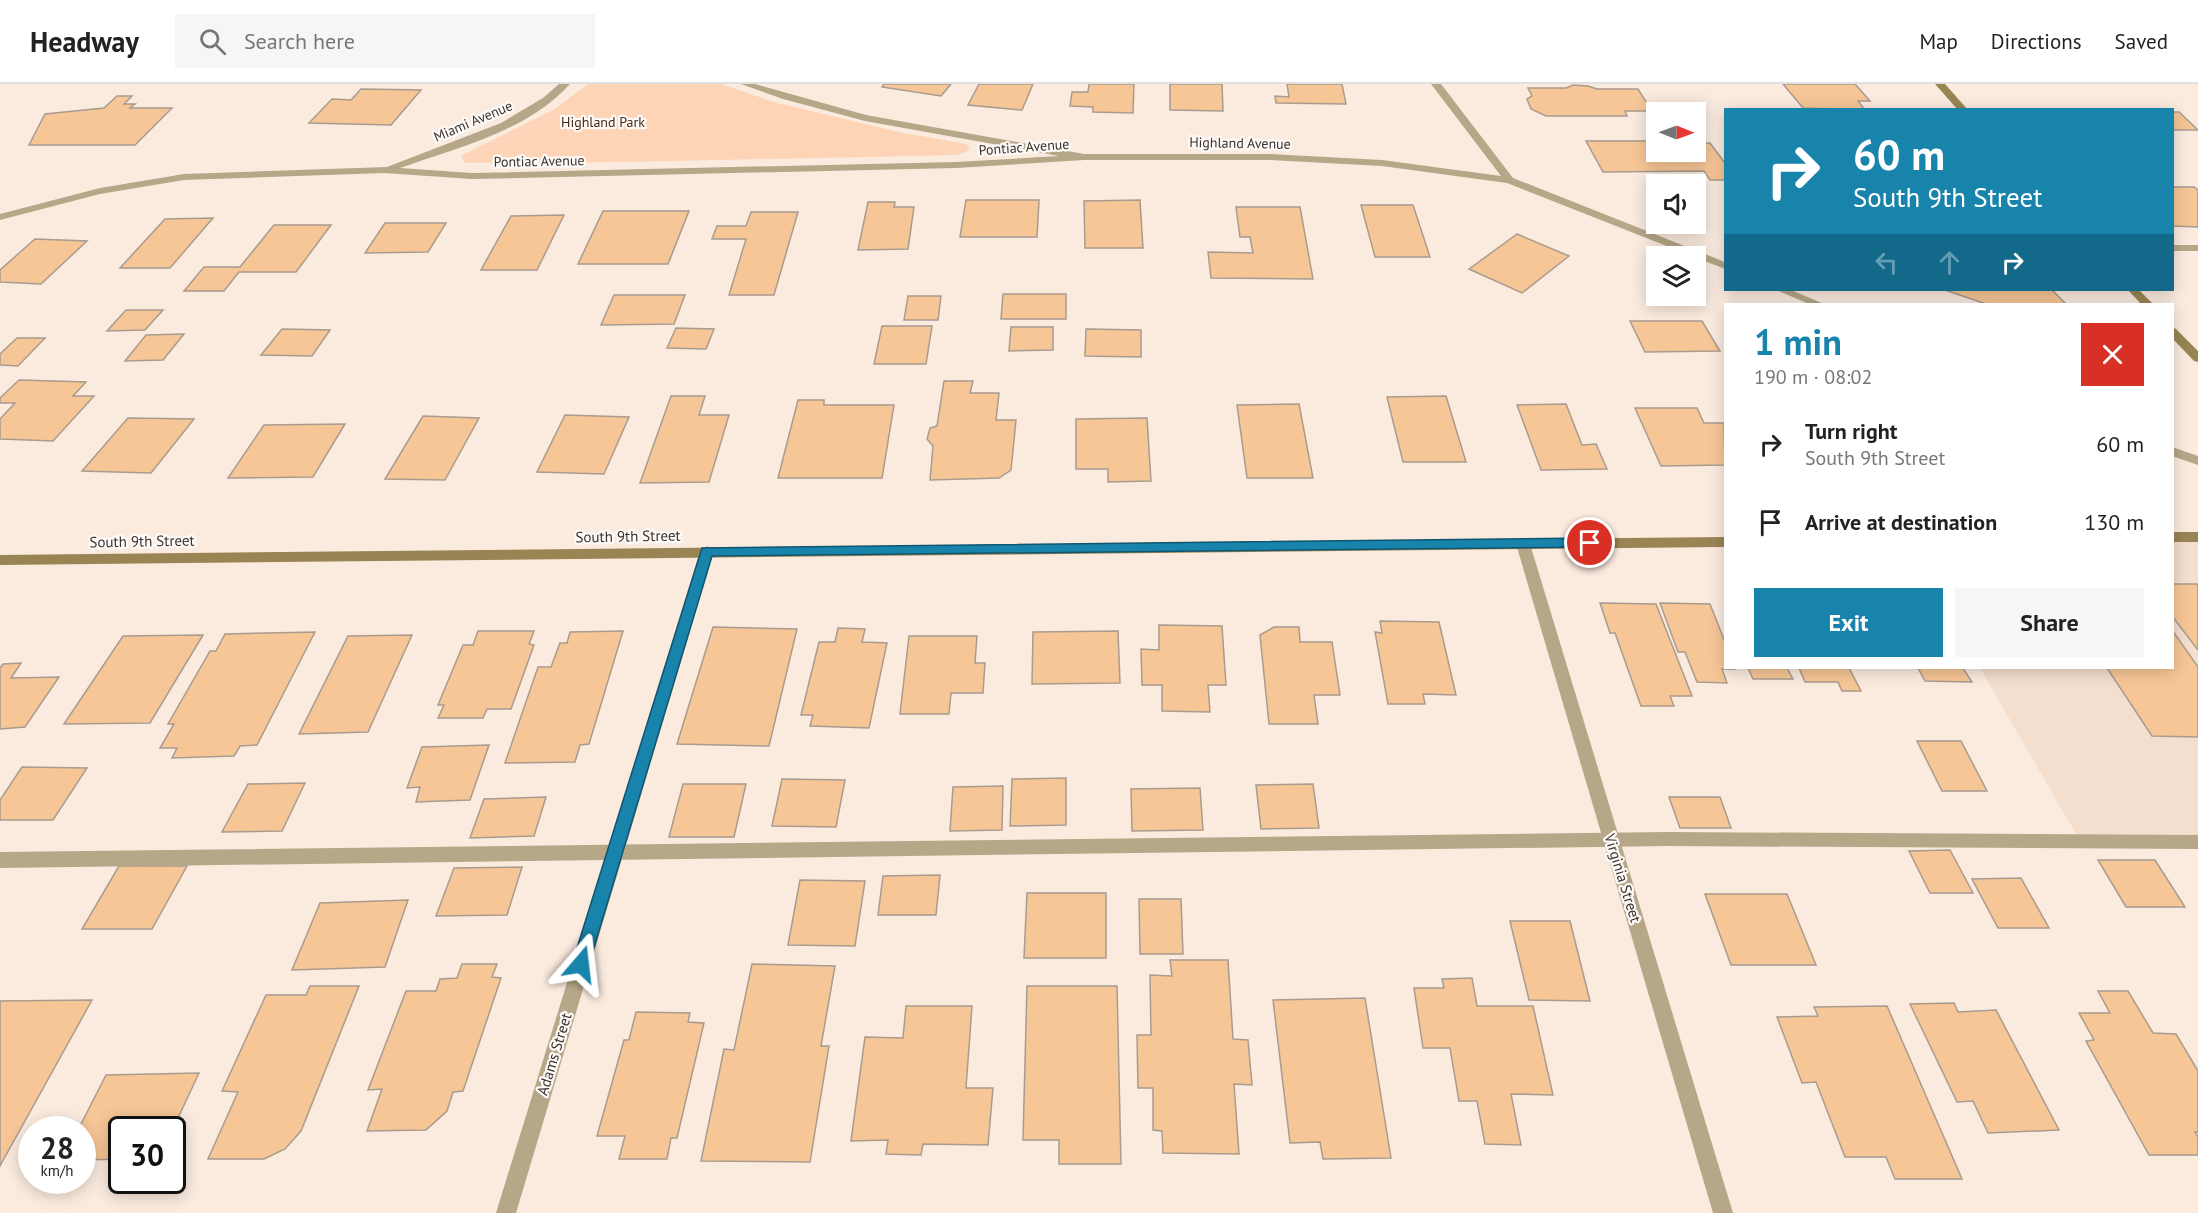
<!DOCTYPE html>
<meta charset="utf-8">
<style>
body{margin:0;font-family:"PT Sans",sans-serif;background:#f6f6f6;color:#222;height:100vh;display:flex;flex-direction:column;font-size:22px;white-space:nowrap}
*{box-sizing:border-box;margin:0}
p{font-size:20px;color:#767676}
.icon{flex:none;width:33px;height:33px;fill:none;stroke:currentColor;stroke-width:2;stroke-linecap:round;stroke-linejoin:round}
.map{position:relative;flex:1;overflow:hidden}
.details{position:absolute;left:1724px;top:219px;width:450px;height:366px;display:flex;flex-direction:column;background:#fff;border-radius:0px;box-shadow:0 3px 15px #0003}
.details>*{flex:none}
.top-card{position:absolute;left:1724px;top:24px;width:450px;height:183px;border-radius:0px;box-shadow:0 3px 15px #0003;background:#1884ac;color:#fff;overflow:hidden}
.needle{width:39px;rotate:91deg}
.fabs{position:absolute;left:1646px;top:18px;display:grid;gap:12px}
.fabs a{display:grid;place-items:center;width:60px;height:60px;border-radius:0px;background:#fff;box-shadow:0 3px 15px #0003;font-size:30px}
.speed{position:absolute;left:18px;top:1032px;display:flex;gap:12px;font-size:30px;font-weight:700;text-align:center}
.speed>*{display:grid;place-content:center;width:78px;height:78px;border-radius:50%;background:#fff;box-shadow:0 3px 15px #0003;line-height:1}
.speed small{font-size:15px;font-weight:400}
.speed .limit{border:3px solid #111;border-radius:9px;background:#fff;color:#111}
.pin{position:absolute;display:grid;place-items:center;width:51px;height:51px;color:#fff;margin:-26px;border:3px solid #fff;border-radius:50%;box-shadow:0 2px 6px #0007}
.me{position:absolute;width:66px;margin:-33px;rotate:17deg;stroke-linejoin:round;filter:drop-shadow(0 0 4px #0008)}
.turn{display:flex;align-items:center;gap:21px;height:126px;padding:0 30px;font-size:27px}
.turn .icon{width:78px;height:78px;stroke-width:2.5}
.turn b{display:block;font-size:42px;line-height:51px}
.lanes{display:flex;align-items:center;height:57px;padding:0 30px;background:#0003;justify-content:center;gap:30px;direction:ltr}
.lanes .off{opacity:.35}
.round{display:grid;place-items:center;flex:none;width:63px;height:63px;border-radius:0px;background:#f6f6f6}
.headline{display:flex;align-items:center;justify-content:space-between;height:102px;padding:0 30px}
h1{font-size:36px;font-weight:600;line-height:45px;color:#1884ac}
.cta{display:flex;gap:12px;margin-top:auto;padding:12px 30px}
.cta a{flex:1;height:69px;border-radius:0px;background:#1884ac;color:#fff;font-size:24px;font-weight:600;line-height:69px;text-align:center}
.cta a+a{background:#f6f6f6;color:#222}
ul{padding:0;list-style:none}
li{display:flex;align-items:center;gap:18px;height:78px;padding:0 30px}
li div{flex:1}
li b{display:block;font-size:22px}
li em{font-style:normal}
header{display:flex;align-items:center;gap:36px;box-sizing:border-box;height:84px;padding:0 30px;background:#fff;border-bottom:2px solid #e0e0e0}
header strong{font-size:28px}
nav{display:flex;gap:33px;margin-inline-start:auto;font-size:21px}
.search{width:420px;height:54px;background:#f6f6f6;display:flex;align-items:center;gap:15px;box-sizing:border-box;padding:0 21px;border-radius:0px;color:#767676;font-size:22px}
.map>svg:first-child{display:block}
.built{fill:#f4dece}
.green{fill:#fdd4b6}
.building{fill:#f7c696;stroke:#a89b8f;stroke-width:1.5}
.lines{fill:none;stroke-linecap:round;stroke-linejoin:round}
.lane{fill:#b5a787;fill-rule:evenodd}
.street{fill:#b5a787;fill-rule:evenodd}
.secondary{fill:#998554;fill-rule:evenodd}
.route{fill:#1884ac;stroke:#105670;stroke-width:1.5}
.labels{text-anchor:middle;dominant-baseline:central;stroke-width:4.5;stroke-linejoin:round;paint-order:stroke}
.far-street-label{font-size:14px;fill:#39332e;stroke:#fefaf8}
.far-park-label{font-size:14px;fill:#442912;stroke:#fefaf8}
.street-label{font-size:15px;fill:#39332e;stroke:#fefaf8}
</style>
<header>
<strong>Headway</strong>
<div class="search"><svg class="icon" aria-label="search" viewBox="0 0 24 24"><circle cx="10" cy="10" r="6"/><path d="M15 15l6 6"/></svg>Search here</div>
<nav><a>Map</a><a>Directions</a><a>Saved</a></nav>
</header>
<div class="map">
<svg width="2198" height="1129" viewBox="0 0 2198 1129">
<rect width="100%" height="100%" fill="#fbebdf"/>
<path class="built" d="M 2172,454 L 2198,454 L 2198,758 L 2080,757 L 1980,584 L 2172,584 Z"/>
<path class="green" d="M 588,0 L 721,0 L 774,18 L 898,48 L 967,60 L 970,66 L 958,71 L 626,78 L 465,79 L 461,72 L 553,26 Z"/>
<g class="building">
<path d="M 884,0 L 951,0 L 941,12 L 882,3 Z"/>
<path d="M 979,0 L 1033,0 L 1022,26 L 968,21 Z"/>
<path d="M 1089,0 L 1134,0 L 1133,29 L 1093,28 L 1093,23 L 1070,22 L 1072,8 L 1088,8 Z"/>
<path d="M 1170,0 L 1222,0 L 1223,27 L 1170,26 Z"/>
<path d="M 1287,0 L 1342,0 L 1346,20 L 1276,19 L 1275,12 L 1289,13 Z"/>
<path d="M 1783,0 L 1855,0 L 1870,17 L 1858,17 L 1865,26 L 1803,24 Z"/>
<path d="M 1573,1 L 1588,2 L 1597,5 L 1638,5 L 1652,27 L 1625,27 L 1627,32 L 1546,32 L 1531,25 L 1527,15 L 1532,12 L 1528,4 L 1566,4 Z"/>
<path d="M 361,5 L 421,6 L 391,41 L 309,39 L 332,15 L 351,16 Z"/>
<path d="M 117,12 L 132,12 L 124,20 L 135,20 L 130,24 L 172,24 L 135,61 L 29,61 L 45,30 L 104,24 Z"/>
<path d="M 2172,28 L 2179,28 L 2198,46 L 2172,46 Z"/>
<path d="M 1586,57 L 1656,57 L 1656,68 L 1695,68 L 1695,59 L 1710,59 L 1725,79 L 1725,96 L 1710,96 L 1704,87 L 1603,88 Z"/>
<path d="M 2172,103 L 2194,103 L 2198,106 L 2198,143 L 2172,142 Z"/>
<path d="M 966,116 L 1039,116 L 1037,153 L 960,153 Z"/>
<path d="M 1140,116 L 1143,164 L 1085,164 L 1084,117 Z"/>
<path d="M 868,118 L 895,118 L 894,123 L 914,123 L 908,165 L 858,166 Z"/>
<path d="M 1361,121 L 1413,121 L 1430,173 L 1375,173 Z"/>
<path d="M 1236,123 L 1300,123 L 1313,195 L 1211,194 L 1208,168 L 1253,169 L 1250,153 L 1240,153 Z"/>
<path d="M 603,127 L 689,127 L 668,180 L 578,180 Z"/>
<path d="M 751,128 L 798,128 L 774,211 L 729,211 L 746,155 L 712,155 L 717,142 L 746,142 Z"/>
<path d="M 564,131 L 537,186 L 481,186 L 511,132 Z"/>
<path d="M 213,134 L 170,184 L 120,184 L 165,135 Z"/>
<path d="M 385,139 L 446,139 L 428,168 L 365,169 Z"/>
<path d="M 274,141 L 331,141 L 296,188 L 239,188 L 224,207 L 184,207 L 204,183 L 240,183 Z"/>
<path d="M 1517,150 L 1569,172 L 1522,209 L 1469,185 Z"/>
<path d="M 35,155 L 87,157 L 41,200 L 0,198 L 0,186 Z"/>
<path d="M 1945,206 L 2052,206 L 2066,220 L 1986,220 Z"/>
<path d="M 1003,210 L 1066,210 L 1066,235 L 1001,235 Z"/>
<path d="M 614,211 L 685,211 L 674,240 L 601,241 Z"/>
<path d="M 908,212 L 941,212 L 938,236 L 904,236 Z"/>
<path d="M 126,226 L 163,226 L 145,246 L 107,247 Z"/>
<path d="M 1630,237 L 1702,237 L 1720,267 L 1645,268 Z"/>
<path d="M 882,242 L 932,242 L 926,280 L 874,280 Z"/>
<path d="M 1011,243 L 1053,243 L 1053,266 L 1009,267 Z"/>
<path d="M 676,244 L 714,245 L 706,265 L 667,264 Z"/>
<path d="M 282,245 L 330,246 L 312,272 L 261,271 Z"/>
<path d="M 1086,245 L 1141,246 L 1141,273 L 1085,272 Z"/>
<path d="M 184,250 L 163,276 L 125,277 L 146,251 Z"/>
<path d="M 17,254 L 45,254 L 18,282 L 0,281 L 0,270 Z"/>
<path d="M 19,296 L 86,298 L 73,312 L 94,312 L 53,357 L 0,355 L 0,335 L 15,319 L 0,319 L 0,314 Z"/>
<path d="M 944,297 L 973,297 L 970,309 L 999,309 L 996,336 L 1016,336 L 1011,386 L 999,394 L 930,396 L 933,362 L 927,355 L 930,344 L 937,342 Z"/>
<path d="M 671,312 L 705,312 L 699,331 L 729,331 L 709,398 L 640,399 Z"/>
<path d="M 1446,312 L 1466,378 L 1403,378 L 1387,313 Z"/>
<path d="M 798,316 L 824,316 L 824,321 L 894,321 L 882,394 L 778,394 Z"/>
<path d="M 1299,320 L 1313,394 L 1247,394 L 1237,321 Z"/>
<path d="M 1566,320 L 1582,361 L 1596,360 L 1607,385 L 1541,386 L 1517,321 Z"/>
<path d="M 1635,324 L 1697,324 L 1704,339 L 1724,339 L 1725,381 L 1661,382 Z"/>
<path d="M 565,331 L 629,333 L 604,390 L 537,388 Z"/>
<path d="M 423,332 L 479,334 L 445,396 L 385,395 Z"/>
<path d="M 128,334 L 194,335 L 151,389 L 82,387 Z"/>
<path d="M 1147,334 L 1151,397 L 1108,398 L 1108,385 L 1076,385 L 1076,335 Z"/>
<path d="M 345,340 L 313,393 L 228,394 L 264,341 Z"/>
<path d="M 2172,500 L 2198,500 L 2198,566 L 2172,532 Z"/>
<path d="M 1600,519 L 1656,520 L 1692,612 L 1670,612 L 1674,622 L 1641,622 L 1615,549 L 1610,549 Z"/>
<path d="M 1660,519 L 1710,520 L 1725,558 L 1725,584 L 1736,585 L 1722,585 L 1727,599 L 1697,598 L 1685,568 L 1678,568 Z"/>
<path d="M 1380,537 L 1439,538 L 1456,611 L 1423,610 L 1425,620 L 1388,620 L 1375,548 L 1382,549 Z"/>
<path d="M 1159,541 L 1222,542 L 1226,601 L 1208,601 L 1210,628 L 1162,627 L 1162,601 L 1142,601 L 1141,565 L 1159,566 Z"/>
<path d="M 713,543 L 797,545 L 769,662 L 677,660 Z"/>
<path d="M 1274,543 L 1299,543 L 1300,558 L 1332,558 L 1340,611 L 1314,611 L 1318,640 L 1269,640 L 1260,551 Z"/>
<path d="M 838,544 L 865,545 L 862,558 L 887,559 L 869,644 L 810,642 L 813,631 L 801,631 L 819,558 L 835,558 Z"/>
<path d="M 2172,546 L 2198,583 L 2198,653 L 2152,652 L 2107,584 L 2172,584 Z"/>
<path d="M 478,547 L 534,547 L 529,560 L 534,561 L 511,625 L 487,625 L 483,634 L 438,634 L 444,621 L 438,621 L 463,561 L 473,561 Z"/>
<path d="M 623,547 L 589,660 L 580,661 L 575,678 L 505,679 L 538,583 L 551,583 L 560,559 L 567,559 L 570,548 Z"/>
<path d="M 1118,547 L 1120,599 L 1032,600 L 1033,548 Z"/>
<path d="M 315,548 L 257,661 L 240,662 L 234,672 L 172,674 L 177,664 L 160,664 L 174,640 L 168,640 L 210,567 L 216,567 L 225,550 Z"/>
<path d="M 203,551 L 150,639 L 64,640 L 123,552 Z"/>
<path d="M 412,551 L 368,648 L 299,650 L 348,552 Z"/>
<path d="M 909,552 L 977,552 L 975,579 L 985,579 L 983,609 L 951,609 L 949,630 L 900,630 Z"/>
<path d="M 21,579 L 11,594 L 59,593 L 25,643 L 0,645 L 0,584 L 3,580 Z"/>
<path d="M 1748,584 L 1787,584 L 1793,595 L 1753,595 Z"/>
<path d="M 1799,584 L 1849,584 L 1861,607 L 1842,607 L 1838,598 L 1805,598 Z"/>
<path d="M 1918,584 L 1963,584 L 1972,598 L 1925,597 Z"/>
<path d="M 1917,657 L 1961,657 L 1987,707 L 1942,707 Z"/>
<path d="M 489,661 L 470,716 L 416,718 L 420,703 L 407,704 L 422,663 Z"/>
<path d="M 22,683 L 87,684 L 53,736 L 0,736 L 0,716 Z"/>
<path d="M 1066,694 L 1066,741 L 1010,742 L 1012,695 Z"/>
<path d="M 782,695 L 845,696 L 836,743 L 772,742 Z"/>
<path d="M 305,699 L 282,747 L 222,748 L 248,700 Z"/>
<path d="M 683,700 L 746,700 L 734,753 L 669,753 Z"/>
<path d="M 1313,700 L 1319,744 L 1261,745 L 1256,701 Z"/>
<path d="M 1003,702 L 1002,746 L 950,747 L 953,703 Z"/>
<path d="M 1200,704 L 1203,746 L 1132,747 L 1131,705 Z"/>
<path d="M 546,713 L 534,752 L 470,754 L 484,715 Z"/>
<path d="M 1669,713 L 1720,713 L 1731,744 L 1680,744 Z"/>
<path d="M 1950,766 L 1973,809 L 1930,809 L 1909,767 Z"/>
<path d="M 2098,776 L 2155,776 L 2185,823 L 2126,823 Z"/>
<path d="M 119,782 L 187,782 L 152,845 L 82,845 Z"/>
<path d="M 522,783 L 507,831 L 436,832 L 454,784 Z"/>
<path d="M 940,791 L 936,831 L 878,831 L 883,792 Z"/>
<path d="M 2021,794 L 2049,844 L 1998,844 L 1972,795 Z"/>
<path d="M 800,796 L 865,797 L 855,862 L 788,861 Z"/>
<path d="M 1027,809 L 1106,809 L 1106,874 L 1024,874 Z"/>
<path d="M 1705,810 L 1787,810 L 1816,881 L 1731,881 Z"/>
<path d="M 1139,815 L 1181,815 L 1183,870 L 1140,870 Z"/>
<path d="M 408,816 L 385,883 L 292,886 L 320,819 Z"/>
<path d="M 1510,837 L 1570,837 L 1590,917 L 1529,916 Z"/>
<path d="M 1170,876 L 1228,876 L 1233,955 L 1248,956 L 1252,1001 L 1234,1000 L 1239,1070 L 1163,1069 L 1162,1047 L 1153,1046 L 1153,1004 L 1138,1004 L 1137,951 L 1151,951 L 1150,891 L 1172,892 Z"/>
<path d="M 462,880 L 497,880 L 492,893 L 501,894 L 463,1007 L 453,1008 L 447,1027 L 426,1046 L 367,1047 L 382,1005 L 368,1006 L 406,907 L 436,907 L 440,895 L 457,894 Z"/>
<path d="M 752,880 L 835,882 L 821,962 L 829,962 L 810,1078 L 701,1077 L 724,965 L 734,966 Z"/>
<path d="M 1472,894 L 1477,922 L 1533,922 L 1553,1011 L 1511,1010 L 1521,1061 L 1485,1060 L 1477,1017 L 1459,1017 L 1450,964 L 1423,964 L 1414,904 L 1444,904 L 1442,895 Z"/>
<path d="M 310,902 L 359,902 L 301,1047 L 285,1065 L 264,1075 L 208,1075 L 238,1008 L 222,1007 L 266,911 L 306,911 Z"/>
<path d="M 1027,902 L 1117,902 L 1121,1080 L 1059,1080 L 1059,1056 L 1023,1056 Z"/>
<path d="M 2098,907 L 2128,907 L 2153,949 L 2176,950 L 2198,987 L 2198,1048 L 2195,1048 L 2198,1053 L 2198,1071 L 2149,1071 L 2086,957 L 2094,956 L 2079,929 L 2110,929 Z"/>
<path d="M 1365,914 L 1391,1074 L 1323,1075 L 1320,1058 L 1290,1059 L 1273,916 Z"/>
<path d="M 92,916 L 0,1082 L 0,917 Z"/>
<path d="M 1954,919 L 1958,928 L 1996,926 L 2059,1046 L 1988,1049 L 1973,1017 L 1957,1018 L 1910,920 Z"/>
<path d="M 906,922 L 972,922 L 966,1004 L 993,1004 L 988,1061 L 923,1060 L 921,1071 L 886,1070 L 888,1056 L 851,1057 L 865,953 L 903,954 Z"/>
<path d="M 1887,922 L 1962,1095 L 1895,1095 L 1886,1073 L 1845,1073 L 1816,998 L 1802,999 L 1777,933 L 1818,932 L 1814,923 Z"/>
<path d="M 636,928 L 690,929 L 688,938 L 704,939 L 677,1054 L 671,1054 L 667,1075 L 619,1075 L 625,1052 L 597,1052 L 624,956 L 629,956 Z"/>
<path d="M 199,989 L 172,1047 L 122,1046 L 122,1075 L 82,1076 L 82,1046 L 78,1046 L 106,991 Z"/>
</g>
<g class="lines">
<path class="lane" d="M 1668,748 L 2198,751 L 2198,765 L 1668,762 L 0,784 L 0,768 Z"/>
<g class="street">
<path d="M 559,0 L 570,0 C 528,47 457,64 400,84 L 472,89 L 956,78 L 1059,72 L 865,37 L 783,15 L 741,0 L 755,0 L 866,31 L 1084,70 L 1268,70 L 1382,76 L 1501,92 L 1431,0 L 1441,0 L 1513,94 L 1725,178 L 1725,185 L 1507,99 L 1382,82 L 1268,76 L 1084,76 L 956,84 L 472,95 L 384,89 L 184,96 L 100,110 L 0,136 L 0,130 L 100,104 L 184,90 L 387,83 L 501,39 L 543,14 Z"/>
<rect x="2172" y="161" width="26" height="6"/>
<path d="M 1776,206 L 1791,206 L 1824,220 L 1809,220 Z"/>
<path d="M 2172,363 L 2198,372 L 2198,381 L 2172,372 Z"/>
<path d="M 1523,455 L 1530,460 L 1733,1129 L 1713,1129 L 1516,460 Z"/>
<path d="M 707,462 L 714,467 L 516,1129 L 496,1129 L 700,467 Z"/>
</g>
<g class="secondary">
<path d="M 1935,0 L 1945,0 L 1968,26 L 1958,26 Z"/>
<path d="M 2128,206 L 2139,206 L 2153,220 L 2141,220 Z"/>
<path d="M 2172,243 L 2176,245 L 2198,267 L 2198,278 L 2194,277 L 2172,254 Z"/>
<rect x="2172" y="448" width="26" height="10"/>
<path d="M 1725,453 L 1725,463 L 0,481 L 0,471 Z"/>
</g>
</g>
<path class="route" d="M 1590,454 L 1597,459 L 1590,463 L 712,472 L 589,880 L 587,886 L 581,888 L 575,886 L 572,880 L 702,464 Z"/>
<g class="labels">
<g class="far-street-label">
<text transform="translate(473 37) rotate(-23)">Miami Avenue</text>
<text transform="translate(1240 59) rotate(1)">Highland Avenue</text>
<text transform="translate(1024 63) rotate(-4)">Pontiac Avenue</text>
<text transform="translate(539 77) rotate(-1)">Pontiac Avenue</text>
</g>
<g class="far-park-label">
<text x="603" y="38">Highland Park</text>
</g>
<g class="street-label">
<text transform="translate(628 452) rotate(-1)">South 9th Street</text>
<text transform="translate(142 457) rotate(-1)">South 9th Street</text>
<text transform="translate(1623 794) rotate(73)">Virginia Street</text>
<text transform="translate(554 970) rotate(-73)">Adams Street</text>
</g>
</g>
</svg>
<div class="fabs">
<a><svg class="needle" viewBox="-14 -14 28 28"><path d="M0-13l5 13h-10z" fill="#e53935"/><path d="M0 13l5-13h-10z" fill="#767676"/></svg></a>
<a><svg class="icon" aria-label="sound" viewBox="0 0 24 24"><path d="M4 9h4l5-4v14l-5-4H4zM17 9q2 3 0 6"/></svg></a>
<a><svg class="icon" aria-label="layers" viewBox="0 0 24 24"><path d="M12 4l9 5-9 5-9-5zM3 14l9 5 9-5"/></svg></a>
</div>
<div class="speed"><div>28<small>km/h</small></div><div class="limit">30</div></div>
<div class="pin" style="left:1590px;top:459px;background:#d93025"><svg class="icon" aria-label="arrive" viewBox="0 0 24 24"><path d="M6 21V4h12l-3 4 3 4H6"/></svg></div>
<svg class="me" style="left:581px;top:880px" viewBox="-20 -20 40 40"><path d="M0-17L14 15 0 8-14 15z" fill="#1884ac" stroke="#fff" stroke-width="4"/></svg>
<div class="top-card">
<div class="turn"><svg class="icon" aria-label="right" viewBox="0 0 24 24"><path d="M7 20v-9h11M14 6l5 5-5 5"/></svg><div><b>60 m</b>South 9th Street</div></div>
<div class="lanes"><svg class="icon off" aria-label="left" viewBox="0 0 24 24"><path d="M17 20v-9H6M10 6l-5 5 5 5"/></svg><svg class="icon off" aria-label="ahead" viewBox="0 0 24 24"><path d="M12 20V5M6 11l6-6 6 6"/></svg><svg class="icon" aria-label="right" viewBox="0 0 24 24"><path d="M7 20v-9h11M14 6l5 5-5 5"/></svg></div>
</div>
<section class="details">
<div class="headline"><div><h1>1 min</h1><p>190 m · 08:02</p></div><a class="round" style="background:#d93025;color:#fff"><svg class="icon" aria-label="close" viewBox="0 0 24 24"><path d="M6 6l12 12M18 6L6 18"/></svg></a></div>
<ul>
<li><svg class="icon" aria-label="right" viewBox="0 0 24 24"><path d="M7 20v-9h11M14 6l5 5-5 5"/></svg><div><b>Turn right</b><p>South 9th Street</p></div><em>60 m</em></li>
<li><svg class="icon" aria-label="arrive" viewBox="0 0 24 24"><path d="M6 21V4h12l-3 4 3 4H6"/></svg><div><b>Arrive at destination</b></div><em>130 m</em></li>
</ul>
<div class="cta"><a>Exit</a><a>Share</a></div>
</section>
</div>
